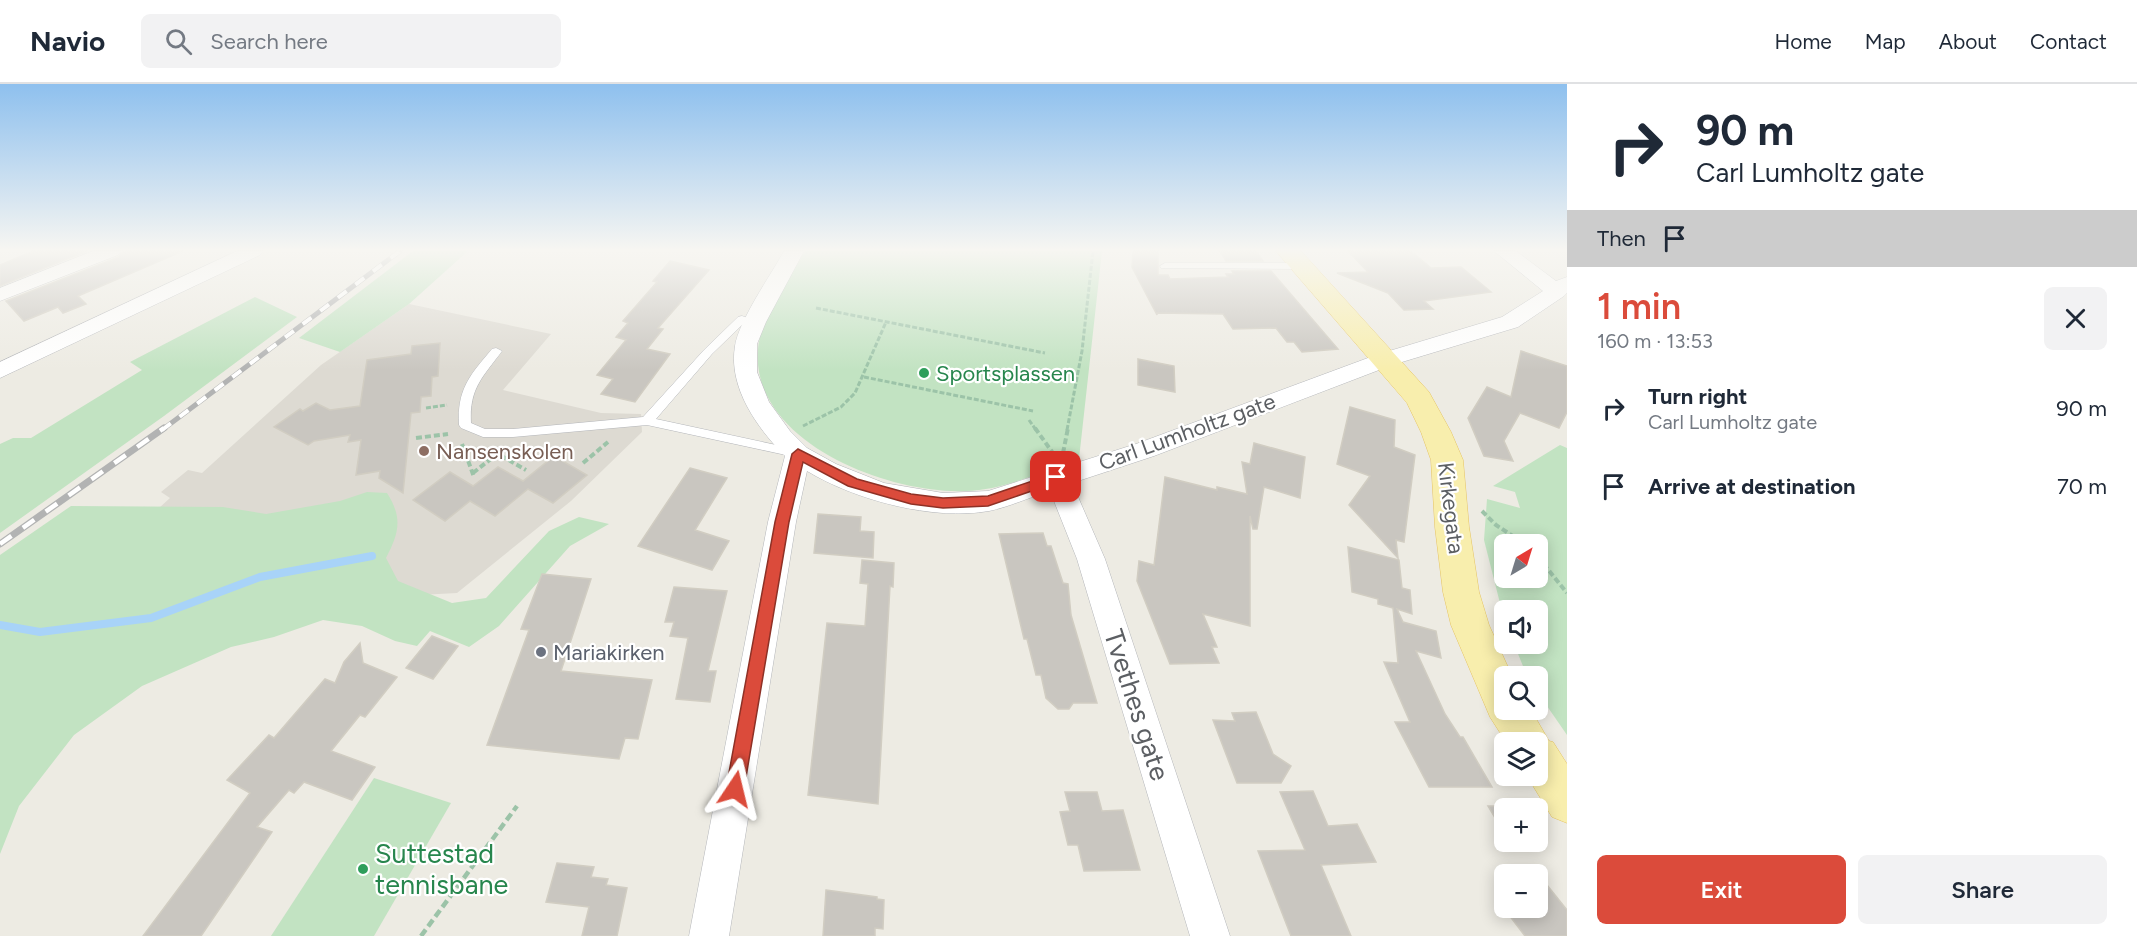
<!DOCTYPE html>
<meta charset="utf-8">
<style>
body{margin:0;font-family:Figtree,sans-serif;background:#f2f2f3;color:#1f2937;height:100vh;display:flex;flex-direction:column;font-size:22px;white-space:nowrap}
*{box-sizing:border-box;margin:0}
p{font-size:20px;color:#747a83}
.icon{flex:none;width:33px;height:33px;fill:none;stroke:currentColor;stroke-width:2;stroke-linecap:round;stroke-linejoin:round}
.map{position:relative;flex:1;overflow:hidden}
.panel{display:flex;flex-direction:column;background:#fff;width:570px}
.panel>*{flex:none}
.guide{background:#fff;color:#1f2937;overflow:hidden}
.needle{width:39px;rotate:38deg}
.tools{position:absolute;left:1494px;top:450px;display:grid;gap:12px}
.tools a{display:grid;place-items:center;width:54px;height:54px;border-radius:9px;background:#fff;box-shadow:0 3px 15px #0003;font-size:30px}
.pin{position:absolute;display:grid;place-items:center;width:51px;height:51px;color:#fff;margin:-26px;border-radius:12px;box-shadow:0 3px 9px #0006}
.me{position:absolute;width:66px;margin:-33px;rotate:10deg;stroke-linejoin:round;filter:drop-shadow(0 0 4px #0008)}
.turn{display:flex;align-items:center;gap:21px;height:126px;padding:0 30px;font-size:27px}
.turn .icon{width:78px;height:78px;stroke-width:2.5}
.turn b{display:block;font-size:42px;line-height:51px}
.then{display:flex;align-items:center;height:57px;padding:0 30px;background:#0003;gap:12px;font-size:22px}
.round{display:grid;place-items:center;flex:none;width:63px;height:63px;border-radius:9px;background:#f2f2f3}
.overview{display:flex;align-items:center;justify-content:space-between;height:102px;padding:0 30px}
h1{font-size:36px;font-weight:600;line-height:45px;color:#db4b3b}
.cta{display:flex;gap:12px;margin-top:auto;padding:12px 30px}
.cta a{flex:1;height:69px;border-radius:9px;background:#db4b3b;color:#fff;font-size:24px;font-weight:600;line-height:69px;text-align:center}
.cta a+a{background:#f2f2f3;color:#1f2937}
ul{padding:0;list-style:none}
li{display:flex;align-items:center;gap:18px;height:78px;padding:0 30px}
li div{flex:1}
li b{display:block;font-size:22px}
li em{font-style:normal}
header{display:flex;align-items:center;gap:36px;box-sizing:border-box;height:84px;padding:0 30px;background:#fff;border-bottom:2px solid #e0e1e3}
header strong{font-size:28px}
nav{display:flex;gap:33px;margin-inline-start:auto;font-size:21px}
.search{width:420px;height:54px;background:#f2f2f3;display:flex;align-items:center;gap:15px;box-sizing:border-box;padding:0 21px;border-radius:9px;color:#747a83;font-size:22px}
main{display:flex;flex:1;min-height:0}
.map>svg:first-child{display:block}
.education{fill:#dddad2}
.green{fill:#c2e3c2;fill-rule:evenodd}
.lines{fill:none;stroke-linecap:round;stroke-linejoin:round}
.stream{stroke:#a8d3f8;stroke-width:8}
.building{fill:#c9c6c0;stroke:#d1cdc2;stroke-width:1.5}
.service-casing{stroke:#b4b6ba;stroke-width:1}
.minor-casing{stroke:#b4b6ba;stroke-width:1}
.primary-casing{stroke:#e6c463;stroke-width:1}
.path-far2{stroke:#9cc3a8;stroke-width:3;stroke-dasharray:5 2;stroke-linecap:butt}
.path-far1{stroke:#9cc3a8;stroke-width:4;stroke-dasharray:6 3;stroke-linecap:butt}
.path{stroke:#9cc3a8;stroke-width:4.5;stroke-dasharray:8 4;stroke-linecap:butt}
.service{fill:#fff;fill-rule:evenodd}
.minor{fill:#fff;fill-rule:evenodd}
.primary{fill:#f8eead;fill-rule:evenodd}
.rail-far1-casing{stroke:#b2b3b3;stroke-width:5}
.rail-casing{stroke:#b2b3b3;stroke-width:7}
.rail-far1{stroke:#fff;stroke-width:4;stroke-dasharray:11;stroke-linecap:butt}
.rail{stroke:#fff;stroke-width:4.5;stroke-dasharray:14;stroke-linecap:butt}
.route{fill:#db4b3b;stroke:#8e3126;stroke-width:1.5}
.leisure-dot{fill:#2e9e5b;stroke:#fff;stroke-width:2}
.education-dot{fill:#8d6e63;stroke:#fff;stroke-width:2}
.worship-dot{fill:#6b7280;stroke:#fff;stroke-width:2}
.labels{text-anchor:middle;dominant-baseline:central;stroke-width:4.5;stroke-linejoin:round;paint-order:stroke}
.leisure-label{font-size:22px;fill:#27864d;stroke:#fff;text-anchor:start}
.street-label{font-size:22px;fill:#5c5f63;stroke:#fff}
.education-label{font-size:22px;fill:#785e54;stroke:#fff;text-anchor:start}
.worship-label{font-size:22px;fill:#5b616d;stroke:#fff;text-anchor:start}
.near-street-label{font-size:27px;fill:#5c5f63;stroke:#fff}
.near-leisure-label{font-size:27px;fill:#27864d;stroke:#fff;text-anchor:start}
</style>
<header>
<strong>Navio</strong>
<div class="search"><svg class="icon" aria-label="search" viewBox="0 0 24 24"><circle cx="10" cy="10" r="6"/><path d="M15 15l6 6"/></svg>Search here</div>
<nav><a>Home</a><a>Map</a><a>About</a><a>Contact</a></nav>
</header>
<main>
<div class="map">
<svg width="1567" height="852" viewBox="0 0 1567 852">
<rect width="100%" height="100%" fill="#edebe3"/>
<path class="education" d="M 409,220 L 551,250 L 503,306 L 601,329 L 641,330 L 642,348 L 571,417 L 457,509 L 400,512 L 159,424 L 170,414 L 161,408 L 188,386 L 202,389 L 321,281 Z"/>
<g class="green">
<path d="M 413,167 L 468,167 L 409,220 L 340,268 L 299,254 Z"/>
<path d="M 805,167 L 1102,167 L 1079,375 C 1043,387 1005,406 966,407 C 891,411 750,359 758,265 C 760,235 790,194 805,167 Z"/>
<path d="M 255,213 L 297,233 L 164,332 L 0,449 L 0,360 L 13,354 L 31,354 L 142,286 L 130,278 Z"/>
<path d="M 1560,361 L 1567,364 L 1567,651 L 1538,609 L 1538,592 L 1527,592 L 1514,560 L 1538,560 L 1538,526 L 1504,526 L 1504,535 L 1484,456 L 1487,415 L 1520,424 L 1515,408 L 1493,402 ZM 1538,460 L 1538,494 L 1504,494 L 1504,460 Z"/>
<path d="M 367,408 L 387,409 C 403,434 399,449 386,474 L 398,497 L 452,519 L 486,514 L 549,447 L 579,433 L 609,440 L 570,462 L 499,542 L 469,563 L 430,547 L 417,562 L 395,557 L 362,542 L 323,536 L 274,553 L 231,563 L 142,602 L 74,651 L 19,722 L 0,770 L 0,471 L 71,422 L 223,423 L 266,430 L 340,417 Z"/>
<path d="M 374,694 L 451,719 L 374,852 L 271,852 Z"/>
</g>
<g class="lines">
<path class="stream" d="M 0,541 L 40,548 L 151,534 L 260,493 L 372,472"/>
</g>
<g class="building">
<path d="M 33,167 L 87,167 L 0,202 L 0,181 Z"/>
<path d="M 123,167 L 183,167 L 78,212 L 86,220 L 63,229 L 58,223 L 24,237 L 6,217 L 119,173 Z"/>
<path d="M 1133,167 L 1158,167 L 1158,191 L 1168,191 L 1170,195 L 1228,193 L 1226,190 L 1234,190 L 1232,187 L 1271,187 L 1338,265 L 1302,268 L 1294,258 L 1287,258 L 1276,244 L 1233,245 L 1223,230 L 1157,229 L 1157,231 L 1132,183 Z"/>
<path d="M 1220,167 L 1256,167 L 1263,177 L 1226,177 Z"/>
<path d="M 1348,167 L 1411,167 L 1431,184 L 1461,183 L 1491,208 L 1424,217 L 1433,225 L 1404,226 L 1388,209 L 1337,189 L 1368,188 Z"/>
<path d="M 670,177 L 709,186 L 658,244 L 663,245 L 647,265 L 670,270 L 635,318 L 601,310 L 613,295 L 597,291 L 626,256 L 616,253 L 628,239 L 623,237 L 657,198 L 653,197 Z"/>
<path d="M 440,259 L 438,292 L 432,293 L 431,312 L 421,313 L 420,328 L 411,329 L 403,409 L 379,394 L 380,387 L 356,391 L 361,356 L 348,358 L 350,351 L 314,357 L 308,361 L 274,343 L 300,325 L 303,327 L 316,319 L 330,326 L 360,322 L 367,276 L 411,270 L 412,262 Z"/>
<path d="M 1521,267 L 1567,282 L 1567,328 L 1559,344 L 1520,329 L 1504,357 L 1513,377 L 1484,372 L 1468,334 L 1487,303 L 1511,313 Z"/>
<path d="M 1138,275 L 1174,282 L 1175,308 L 1138,301 Z"/>
<path d="M 1350,323 L 1395,336 L 1394,363 L 1415,371 L 1404,458 L 1396,456 L 1398,474 L 1349,421 L 1370,392 L 1337,380 Z"/>
<path d="M 1254,359 L 1305,373 L 1300,414 L 1264,403 L 1257,445 L 1253,445 L 1250,432 L 1250,542 L 1203,530 L 1217,563 L 1212,563 L 1219,579 L 1170,580 L 1137,497 L 1139,477 L 1154,481 L 1165,393 L 1217,406 L 1217,403 L 1247,410 L 1242,378 L 1250,380 Z"/>
<path d="M 554,372 L 587,391 L 553,419 L 528,405 L 495,432 L 470,417 L 445,437 L 413,416 L 450,388 L 473,402 L 498,383 L 523,397 Z"/>
<path d="M 690,384 L 727,394 L 695,446 L 729,457 L 712,486 L 638,462 Z"/>
<path d="M 818,430 L 861,433 L 860,447 L 874,448 L 873,474 L 814,469 Z"/>
<path d="M 1043,449 L 1047,462 L 1051,462 L 1063,499 L 1068,500 L 1071,531 L 1097,619 L 1073,619 L 1069,625 L 1058,625 L 1046,614 L 1041,591 L 1036,591 L 1027,555 L 1024,555 L 999,450 Z"/>
<path d="M 1348,463 L 1399,476 L 1402,504 L 1410,506 L 1412,530 L 1397,525 L 1403,538 L 1436,547 L 1441,574 L 1416,567 L 1445,630 L 1460,653 L 1463,653 L 1492,703 L 1429,703 L 1395,638 L 1410,638 L 1384,578 L 1398,579 L 1393,524 L 1378,520 L 1378,515 L 1352,508 Z"/>
<path d="M 862,476 L 894,479 L 893,503 L 890,502 L 878,720 L 808,711 L 827,539 L 865,542 L 868,500 L 860,499 Z"/>
<path d="M 542,490 L 591,495 L 561,587 L 652,596 L 638,655 L 625,654 L 619,675 L 487,661 L 529,546 L 521,545 Z"/>
<path d="M 674,503 L 727,507 L 708,587 L 716,587 L 710,618 L 676,615 L 688,554 L 670,552 L 674,538 L 665,538 Z"/>
<path d="M 432,552 L 458,562 L 433,595 L 406,584 Z"/>
<path d="M 360,559 L 363,579 L 397,593 L 365,633 L 360,631 L 331,667 L 375,683 L 352,716 L 304,698 L 294,709 L 289,706 L 257,743 L 272,748 L 201,852 L 143,852 L 250,709 L 227,696 L 269,651 L 274,654 L 325,595 L 335,599 L 344,578 Z"/>
<path d="M 1256,628 L 1273,670 L 1291,682 L 1281,699 L 1237,699 L 1213,636 L 1235,637 L 1232,629 Z"/>
<path d="M 1313,707 L 1328,742 L 1357,740 L 1376,778 L 1321,781 L 1351,852 L 1291,852 L 1258,767 L 1305,766 L 1280,708 Z"/>
<path d="M 1065,708 L 1097,708 L 1102,727 L 1123,726 L 1140,786 L 1084,787 L 1078,761 L 1068,761 L 1060,728 L 1070,727 Z"/>
<path d="M 1488,722 L 1520,722 L 1522,724 L 1504,724 L 1504,749 Z"/>
<path d="M 557,779 L 594,783 L 591,793 L 608,795 L 606,801 L 627,804 L 617,852 L 582,852 L 589,823 L 546,818 Z"/>
<path d="M 1547,801 L 1567,826 L 1567,852 L 1525,852 L 1496,814 L 1504,812 L 1504,824 L 1538,824 L 1538,803 Z"/>
<path d="M 826,806 L 877,813 L 877,815 L 884,816 L 883,845 L 875,844 L 875,852 L 823,852 Z"/>
</g>
<g class="lines">
<g class="service-casing">
<g id="service">
<path d="M 1165,179 L 1301,179 L 1306,182 L 1301,185 L 1161,184 L 1160,182 Z"/>
<path d="M 742,232 L 760,238 L 755,241 L 744,239 L 712,270 L 656,335 L 795,365 L 799,366 L 801,369 L 799,372 L 795,373 L 647,341 L 513,353 L 483,353 L 461,344 L 459,341 C 457,305 470,291 492,265 L 496,264 L 502,267 C 483,293 469,304 471,339 L 485,345 L 513,345 L 643,333 L 704,266 L 738,233 Z"/>
</g>
</g>
<g class="minor-casing">
<g id="minor">
<path d="M 93,167 L 121,167 L 118,171 L 0,217 L 0,204 Z"/>
<path d="M 237,167 L 263,167 L 260,171 L 0,294 L 0,278 Z"/>
<path d="M 784,167 L 804,167 L 766,238 L 757,260 L 757,288 L 769,318 L 790,347 L 807,364 L 836,380 L 884,399 L 943,409 L 988,407 L 1136,360 L 1376,271 L 1502,233 L 1543,207 L 1494,167 L 1516,167 L 1556,197 L 1567,193 L 1567,209 L 1564,212 L 1518,243 L 1392,281 L 1154,372 L 1072,399 L 1105,475 L 1230,852 L 1190,852 L 1077,475 L 1050,407 C 1030,413 1009,423 989,427 C 933,437 855,416 807,387 L 796,438 L 729,852 L 689,852 L 768,438 L 785,372 C 757,344 728,303 735,262 C 739,236 771,191 784,167 Z"/>
</g>
</g>
<g class="primary-casing">
<path id="primary" d="M 1276,167 L 1301,167 L 1429,308 L 1451,348 L 1463,376 L 1469,443 L 1479,508 L 1489,541 L 1512,592 L 1504,592 L 1504,626 L 1531,626 L 1549,657 L 1553,658 L 1567,680 L 1567,739 L 1552,733 L 1527,692 L 1538,692 L 1538,658 L 1506,658 L 1490,633 L 1451,541 L 1443,508 L 1435,443 L 1431,376 L 1421,348 L 1407,319 Z"/>
</g>
<g class="path-far2">
<path d="M 816,224 L 1045,269"/>
<path d="M 864,293 L 1033,327"/>
<path d="M 426,324 L 447,321"/>
<path d="M 1029,336 L 1036,346"/>
<path d="M 803,342 L 841,323 L 855,309 L 886,238"/>
<path d="M 1067,346 L 1082,267 L 1093,167"/>
</g>
<g class="path-far1">
<path d="M 1035,344 L 1055,372"/>
<path d="M 416,354 L 448,350"/>
<path d="M 462,360 L 474,393"/>
<path d="M 493,367 L 526,386"/>
<path d="M 1063,369 L 1068,344"/>
<path d="M 583,379 L 608,358"/>
<path d="M 473,389 L 497,370"/>
<path d="M 1482,427 L 1496,441 L 1525,460"/>
<path d="M 1538,473 L 1567,509"/>
</g>
<path class="path" d="M 421,852 L 517,722"/>
<use href="#service" class="service"/>
<use href="#minor" class="minor"/>
<use href="#primary" class="primary"/>
<g class="rail-far1-casing">
<path id="rail-far1" d="M 162,346 L 400,167"/>
</g>
<g class="rail-casing">
<path id="rail" d="M 0,460 L 164,344"/>
</g>
<use href="#rail-far1" class="rail-far1"/>
<use href="#rail" class="rail"/>
</g>
<linearGradient id="sky" x2="0" y2="1"><stop stop-color="#8ec0ee"/><stop offset="0.58" stop-color="#f7f6f2"/><stop offset="1" stop-color="#f7f6f2" stop-opacity="0"/></linearGradient>
<rect width="1567" height="286" fill="url(#sky)"/>
<path class="route" d="M 798,365 L 857,395 L 911,410 L 943,414 L 988,412 L 1056,389 L 1063,393 L 1061,397 L 988,422 L 943,424 L 911,420 L 848,402 L 803,378 L 789,438 L 744,705 L 741,711 L 735,713 L 729,711 L 726,705 L 775,438 L 792,370 Z"/>
<g class="leisure-dot">
<circle cx="924" cy="289" r="6"/>
<circle cx="363" cy="785" r="6"/>
</g>
<circle class="education-dot" cx="424" cy="367" r="6"/>
<circle class="worship-dot" cx="541" cy="568" r="6"/>
<g class="labels">
<g class="leisure-label">
<text x="936" y="289">Sportsplassen</text>
</g>
<g class="street-label">
<text transform="translate(1187 348) rotate(-20)">Carl Lumholtz gate</text>
<text transform="translate(1451 424) rotate(83)">Kirkegata</text>
</g>
<g class="education-label">
<text x="436" y="367">Nansenskolen</text>
</g>
<g class="worship-label">
<text x="553" y="568">Mariakirken</text>
</g>
<g class="near-street-label">
<text transform="translate(1137 621) rotate(72)">Tvethes gate</text>
</g>
<g class="near-leisure-label">
<text x="375" y="769">Suttestad<tspan x="375" dy="31">tennisbane</tspan></text>
</g>
</g>
</svg>
<div class="tools">
<a><svg class="needle" viewBox="-14 -14 28 28"><path d="M0-13l5 13h-10z" fill="#e53935"/><path d="M0 13l5-13h-10z" fill="#747a83"/></svg></a>
<a><svg class="icon" aria-label="sound" viewBox="0 0 24 24"><path d="M4 9h4l5-4v14l-5-4H4zM17 9q2 3 0 6"/></svg></a>
<a><svg class="icon" aria-label="search" viewBox="0 0 24 24"><circle cx="10" cy="10" r="6"/><path d="M15 15l6 6"/></svg></a>
<a><svg class="icon" aria-label="layers" viewBox="0 0 24 24"><path d="M12 4l9 5-9 5-9-5zM3 14l9 5 9-5"/></svg></a>
<a>+</a>
<a>−</a>
</div>
<div class="pin" style="left:1056px;top:393px;background:#d93025"><svg class="icon" aria-label="arrive" viewBox="0 0 24 24"><path d="M6 21V4h12l-3 4 3 4H6"/></svg></div>
<svg class="me" style="left:735px;top:705px" viewBox="-20 -20 40 40"><path d="M0-17L14 15 0 8-14 15z" fill="#db4b3b" stroke="#fff" stroke-width="4"/></svg>
</div>
<section class="panel">
<div class="guide">
<div class="turn"><svg class="icon" aria-label="right" viewBox="0 0 24 24"><path d="M7 20v-9h11M14 6l5 5-5 5"/></svg><div><b>90 m</b>Carl Lumholtz gate</div></div>
<div class="then">Then<svg class="icon" aria-label="arrive" viewBox="0 0 24 24"><path d="M6 21V4h12l-3 4 3 4H6"/></svg></div>
</div>
<div class="overview"><div><h1>1 min</h1><p>160 m · 13:53</p></div><a class="round"><svg class="icon" aria-label="close" viewBox="0 0 24 24"><path d="M6 6l12 12M18 6L6 18"/></svg></a></div>
<ul>
<li><svg class="icon" aria-label="right" viewBox="0 0 24 24"><path d="M7 20v-9h11M14 6l5 5-5 5"/></svg><div><b>Turn right</b><p>Carl Lumholtz gate</p></div><em>90 m</em></li>
<li><svg class="icon" aria-label="arrive" viewBox="0 0 24 24"><path d="M6 21V4h12l-3 4 3 4H6"/></svg><div><b>Arrive at destination</b></div><em>70 m</em></li>
</ul>
<div class="cta"><a>Exit</a><a>Share</a></div>
</section>
</main>
